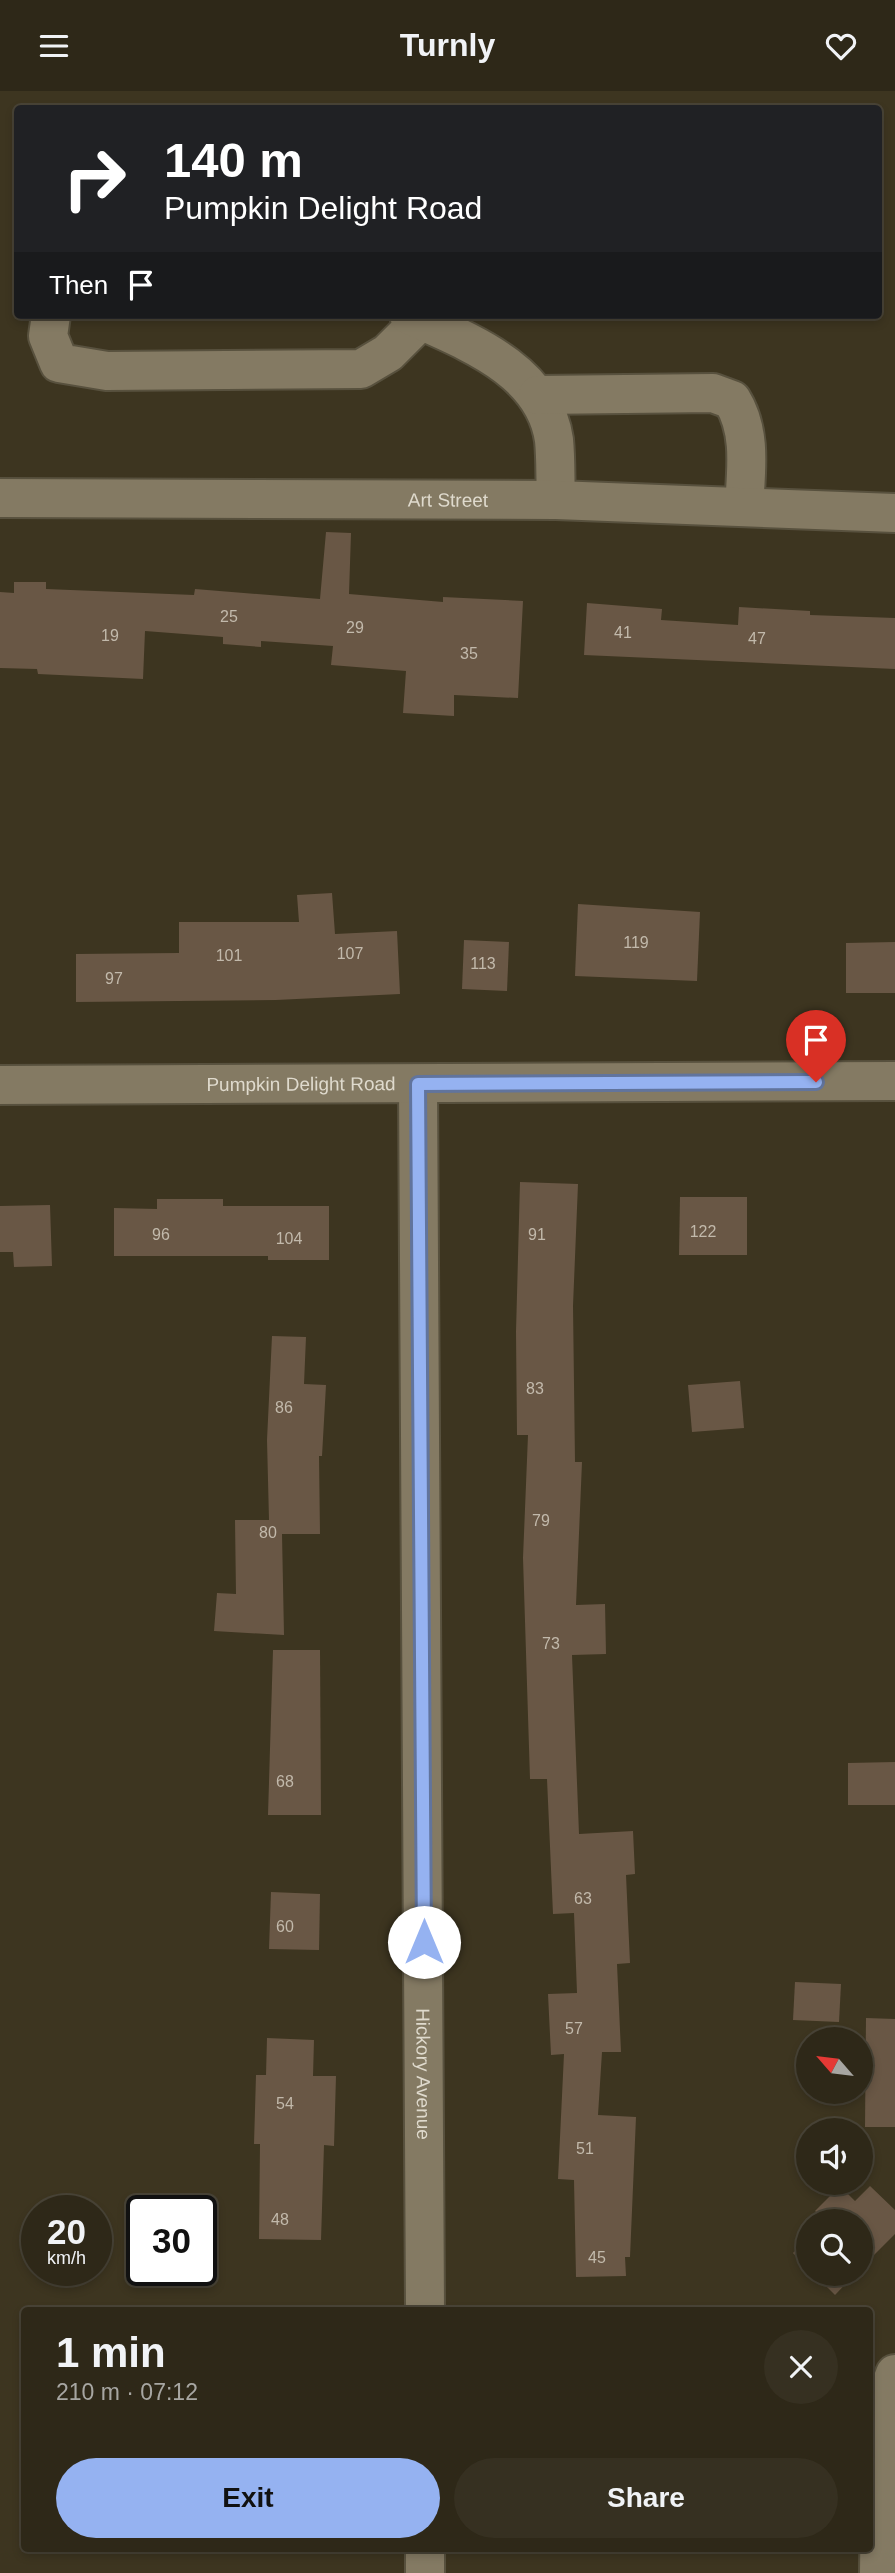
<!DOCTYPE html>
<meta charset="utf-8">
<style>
body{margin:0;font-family:Helvetica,sans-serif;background:#363021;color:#f1f3f6;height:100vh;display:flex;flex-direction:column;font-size:26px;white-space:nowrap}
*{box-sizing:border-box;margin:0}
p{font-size:23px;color:#a7a6a2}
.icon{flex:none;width:38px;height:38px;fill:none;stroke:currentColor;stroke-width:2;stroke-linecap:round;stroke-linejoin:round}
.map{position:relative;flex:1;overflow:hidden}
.drawer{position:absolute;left:21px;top:2216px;width:852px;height:245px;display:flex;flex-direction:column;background:#2e2818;border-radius:7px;box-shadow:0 4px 10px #0003,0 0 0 2px #494437}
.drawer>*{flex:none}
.banner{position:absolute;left:14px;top:14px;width:868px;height:214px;border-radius:7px;box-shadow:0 4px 10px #0003,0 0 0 2px #494437;background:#202124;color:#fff;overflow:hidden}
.needle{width:46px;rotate:298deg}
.buttons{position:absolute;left:796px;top:1936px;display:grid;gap:14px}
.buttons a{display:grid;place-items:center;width:77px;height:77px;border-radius:50%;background:#2e2818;box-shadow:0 4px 10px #0003,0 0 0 2px #494437;font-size:35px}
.speed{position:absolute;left:21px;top:2104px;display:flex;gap:14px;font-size:35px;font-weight:700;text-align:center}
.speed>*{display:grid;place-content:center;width:91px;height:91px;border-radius:50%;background:#2e2818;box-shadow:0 4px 10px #0003,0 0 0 2px #494437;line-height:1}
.speed small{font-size:18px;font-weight:400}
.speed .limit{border:4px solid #111;border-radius:10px;background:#fff;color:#111}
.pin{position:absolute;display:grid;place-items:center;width:60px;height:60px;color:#fff;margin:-72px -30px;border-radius:50% 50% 50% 0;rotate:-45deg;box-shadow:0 0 7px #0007}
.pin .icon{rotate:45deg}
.me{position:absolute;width:77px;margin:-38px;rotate:0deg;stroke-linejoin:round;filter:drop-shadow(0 0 5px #0008)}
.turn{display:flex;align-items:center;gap:24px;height:147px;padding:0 35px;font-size:32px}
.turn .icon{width:91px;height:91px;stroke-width:2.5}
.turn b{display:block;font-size:49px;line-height:60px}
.then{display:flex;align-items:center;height:66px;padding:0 35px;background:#0003;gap:14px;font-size:26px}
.round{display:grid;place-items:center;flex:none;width:74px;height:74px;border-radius:37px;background:#363021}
.head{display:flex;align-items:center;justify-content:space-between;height:119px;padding:0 35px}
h1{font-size:42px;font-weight:600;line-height:52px}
.button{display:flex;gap:14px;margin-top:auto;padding:14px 35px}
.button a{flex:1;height:80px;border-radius:42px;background:#95b2f1;color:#111;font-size:28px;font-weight:600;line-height:80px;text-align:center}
.button a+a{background:#363021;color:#f1f3f6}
header{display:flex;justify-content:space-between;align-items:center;height:91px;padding:0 35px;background:#2e2818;font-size:32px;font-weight:600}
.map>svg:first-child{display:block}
.building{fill:#695745}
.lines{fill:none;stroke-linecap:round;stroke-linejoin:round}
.minor-casing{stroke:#58513e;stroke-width:42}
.minor{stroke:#847a63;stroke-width:38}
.route-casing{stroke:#61749d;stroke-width:18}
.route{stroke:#95b2f1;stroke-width:12}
.labels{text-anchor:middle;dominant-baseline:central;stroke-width:5;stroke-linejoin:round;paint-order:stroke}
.number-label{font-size:16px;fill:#c2b9ab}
.street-label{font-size:19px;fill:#dfdacd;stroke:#3d3520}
</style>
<header><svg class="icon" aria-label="menu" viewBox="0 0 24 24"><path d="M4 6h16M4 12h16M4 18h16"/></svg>Turnly<svg class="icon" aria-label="heart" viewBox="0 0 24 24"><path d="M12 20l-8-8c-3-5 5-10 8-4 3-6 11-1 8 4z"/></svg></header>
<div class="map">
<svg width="895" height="2482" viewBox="0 0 895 2482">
<rect width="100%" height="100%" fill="#3d3520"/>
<g class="building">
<path d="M 326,441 L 351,442 L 349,503 L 443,511 L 443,506 L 523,510 L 518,607 L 454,604 L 454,625 L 403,622 L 406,580 L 331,574 L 333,555 L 261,550 L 261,556 L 223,553 L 223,546 L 145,540 L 143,588 L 38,583 L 37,578 L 0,577 L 0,501 L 14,502 L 14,491 L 46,491 L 46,498 L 194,504 L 195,498 L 320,508 Z"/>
<path d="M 587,512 L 662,518 L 661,529 L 738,534 L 739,516 L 810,520 L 810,524 L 895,527 L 895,578 L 584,564 Z"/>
<path d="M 332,802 L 335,843 L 397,840 L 400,903 L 276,909 L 76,911 L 76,863 L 179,862 L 179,831 L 299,831 L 297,804 Z"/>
<path d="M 578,813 L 700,821 L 697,890 L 575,885 Z"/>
<path d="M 464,849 L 509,851 L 507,900 L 462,898 Z"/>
<path d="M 895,851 L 895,902 L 846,902 L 846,852 Z"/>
<path d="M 520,1091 L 578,1093 L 573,1215 L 575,1371 L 582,1371 L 576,1514 L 605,1513 L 606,1563 L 572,1564 L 579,1743 L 633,1740 L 635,1783 L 626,1784 L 630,1872 L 617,1873 L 621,1961 L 602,1961 L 598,2024 L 636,2026 L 630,2166 L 625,2166 L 626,2185 L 576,2186 L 574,2089 L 558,2088 L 564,1963 L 551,1964 L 548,1903 L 577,1902 L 574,1822 L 553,1823 L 547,1688 L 530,1688 L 523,1467 L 528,1344 L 517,1344 L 516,1241 Z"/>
<path d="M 680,1106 L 747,1106 L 747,1164 L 679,1164 Z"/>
<path d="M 157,1108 L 223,1108 L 223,1115 L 329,1115 L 329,1169 L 268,1169 L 268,1165 L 114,1165 L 114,1117 L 157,1118 Z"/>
<path d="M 50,1114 L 52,1175 L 14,1176 L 13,1161 L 0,1161 L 0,1115 Z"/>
<path d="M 272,1245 L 306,1246 L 304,1293 L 326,1294 L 322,1365 L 319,1365 L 320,1443 L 282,1443 L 284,1544 L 214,1540 L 217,1502 L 236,1503 L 235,1429 L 269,1429 L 267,1349 Z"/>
<path d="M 740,1290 L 744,1337 L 692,1341 L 688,1294 Z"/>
<path d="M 273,1559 L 320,1559 L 321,1724 L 268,1724 Z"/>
<path d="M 895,1671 L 895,1714 L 848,1714 L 848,1672 Z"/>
<path d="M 271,1801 L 320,1803 L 319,1859 L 269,1858 Z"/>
<path d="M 795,1891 L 841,1893 L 839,1931 L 793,1929 Z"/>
<path d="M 866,1927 L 895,1928 L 895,2036 L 865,2036 Z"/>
<path d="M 267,1947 L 314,1949 L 313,1985 L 336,1985 L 334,2055 L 324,2054 L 321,2149 L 259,2148 L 260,2053 L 254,2053 L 256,1984 L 266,1984 Z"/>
<path d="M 840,2095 L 855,2110 L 870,2095 L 895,2119 L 895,2143 L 861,2177 L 861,2130 L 826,2130 L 815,2120 Z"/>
<path d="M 808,2147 L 808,2178 L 793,2162 Z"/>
<path d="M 813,2182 L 856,2182 L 835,2204 Z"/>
</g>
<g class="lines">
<g class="minor-casing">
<g id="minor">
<path d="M 51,224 L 48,245 L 59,272 L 107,280 L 361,278 L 388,262 L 421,229"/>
<path d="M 409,224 C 466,250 544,278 554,349 C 556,369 555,389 556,409"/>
<path d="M 538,304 L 713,302 L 732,309 C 752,341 746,380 744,416"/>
<path id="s1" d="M 0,407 L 556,409 L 895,422"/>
<path id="s2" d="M 418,993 L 425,2219"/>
<path id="s3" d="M 0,994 L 895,990"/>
<path d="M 425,2482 L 425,2457"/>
<path d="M 879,2482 L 881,2319 L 895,2283"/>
</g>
</g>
<use href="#minor" class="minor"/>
</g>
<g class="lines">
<g class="route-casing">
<path id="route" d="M 424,1851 L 418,993 L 816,991"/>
</g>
<use href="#route" class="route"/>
</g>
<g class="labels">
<g class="number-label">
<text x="229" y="525">25</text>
<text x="355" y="536">29</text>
<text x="623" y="541">41</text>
<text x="110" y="544">19</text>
<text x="757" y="547">47</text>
<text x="469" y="562">35</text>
<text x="636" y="851">119</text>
<text x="350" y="862">107</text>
<text x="229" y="864">101</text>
<text x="483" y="872">113</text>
<text x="114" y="887">97</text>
<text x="703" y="1140">122</text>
<text x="161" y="1143">96</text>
<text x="537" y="1143">91</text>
<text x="289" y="1147">104</text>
<text x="535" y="1297">83</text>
<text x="284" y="1316">86</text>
<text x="541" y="1429">79</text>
<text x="268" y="1441">80</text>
<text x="551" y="1552">73</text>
<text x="285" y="1690">68</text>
<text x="583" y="1807">63</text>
<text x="285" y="1835">60</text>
<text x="574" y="1937">57</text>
<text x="285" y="2012">54</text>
<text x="585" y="2057">51</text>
<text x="280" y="2128">48</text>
<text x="597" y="2166">45</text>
</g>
<g class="street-label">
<text stroke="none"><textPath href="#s1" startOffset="448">Art Street</textPath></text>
<text stroke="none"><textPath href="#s3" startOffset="301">Pumpkin Delight Road</textPath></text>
<text stroke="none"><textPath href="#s2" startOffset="990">Hickory Avenue</textPath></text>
</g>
</g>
</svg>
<div class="buttons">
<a><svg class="needle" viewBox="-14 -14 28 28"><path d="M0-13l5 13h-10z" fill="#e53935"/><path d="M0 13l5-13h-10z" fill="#a7a6a2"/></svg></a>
<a><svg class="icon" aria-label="sound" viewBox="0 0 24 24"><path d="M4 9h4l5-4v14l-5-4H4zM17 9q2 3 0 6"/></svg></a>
<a><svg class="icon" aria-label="search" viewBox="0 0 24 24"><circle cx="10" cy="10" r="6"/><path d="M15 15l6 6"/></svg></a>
</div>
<div class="speed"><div>20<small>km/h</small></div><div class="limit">30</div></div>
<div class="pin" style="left:816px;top:991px;background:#d93025"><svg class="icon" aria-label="arrive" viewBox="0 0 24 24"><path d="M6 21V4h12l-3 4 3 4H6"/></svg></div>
<svg class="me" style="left:424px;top:1851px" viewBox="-20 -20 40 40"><circle r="19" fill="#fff"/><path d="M0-13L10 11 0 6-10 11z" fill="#95b2f1"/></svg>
<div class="banner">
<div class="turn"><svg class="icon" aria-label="right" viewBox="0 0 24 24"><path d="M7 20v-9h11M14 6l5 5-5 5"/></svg><div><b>140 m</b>Pumpkin Delight Road</div></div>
<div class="then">Then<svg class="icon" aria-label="arrive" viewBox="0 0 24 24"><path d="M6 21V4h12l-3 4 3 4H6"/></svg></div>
</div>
<section class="drawer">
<div class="head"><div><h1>1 min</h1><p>210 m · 07:12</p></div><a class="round"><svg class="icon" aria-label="close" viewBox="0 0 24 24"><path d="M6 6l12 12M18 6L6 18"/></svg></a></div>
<div class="button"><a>Exit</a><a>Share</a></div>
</section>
</div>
